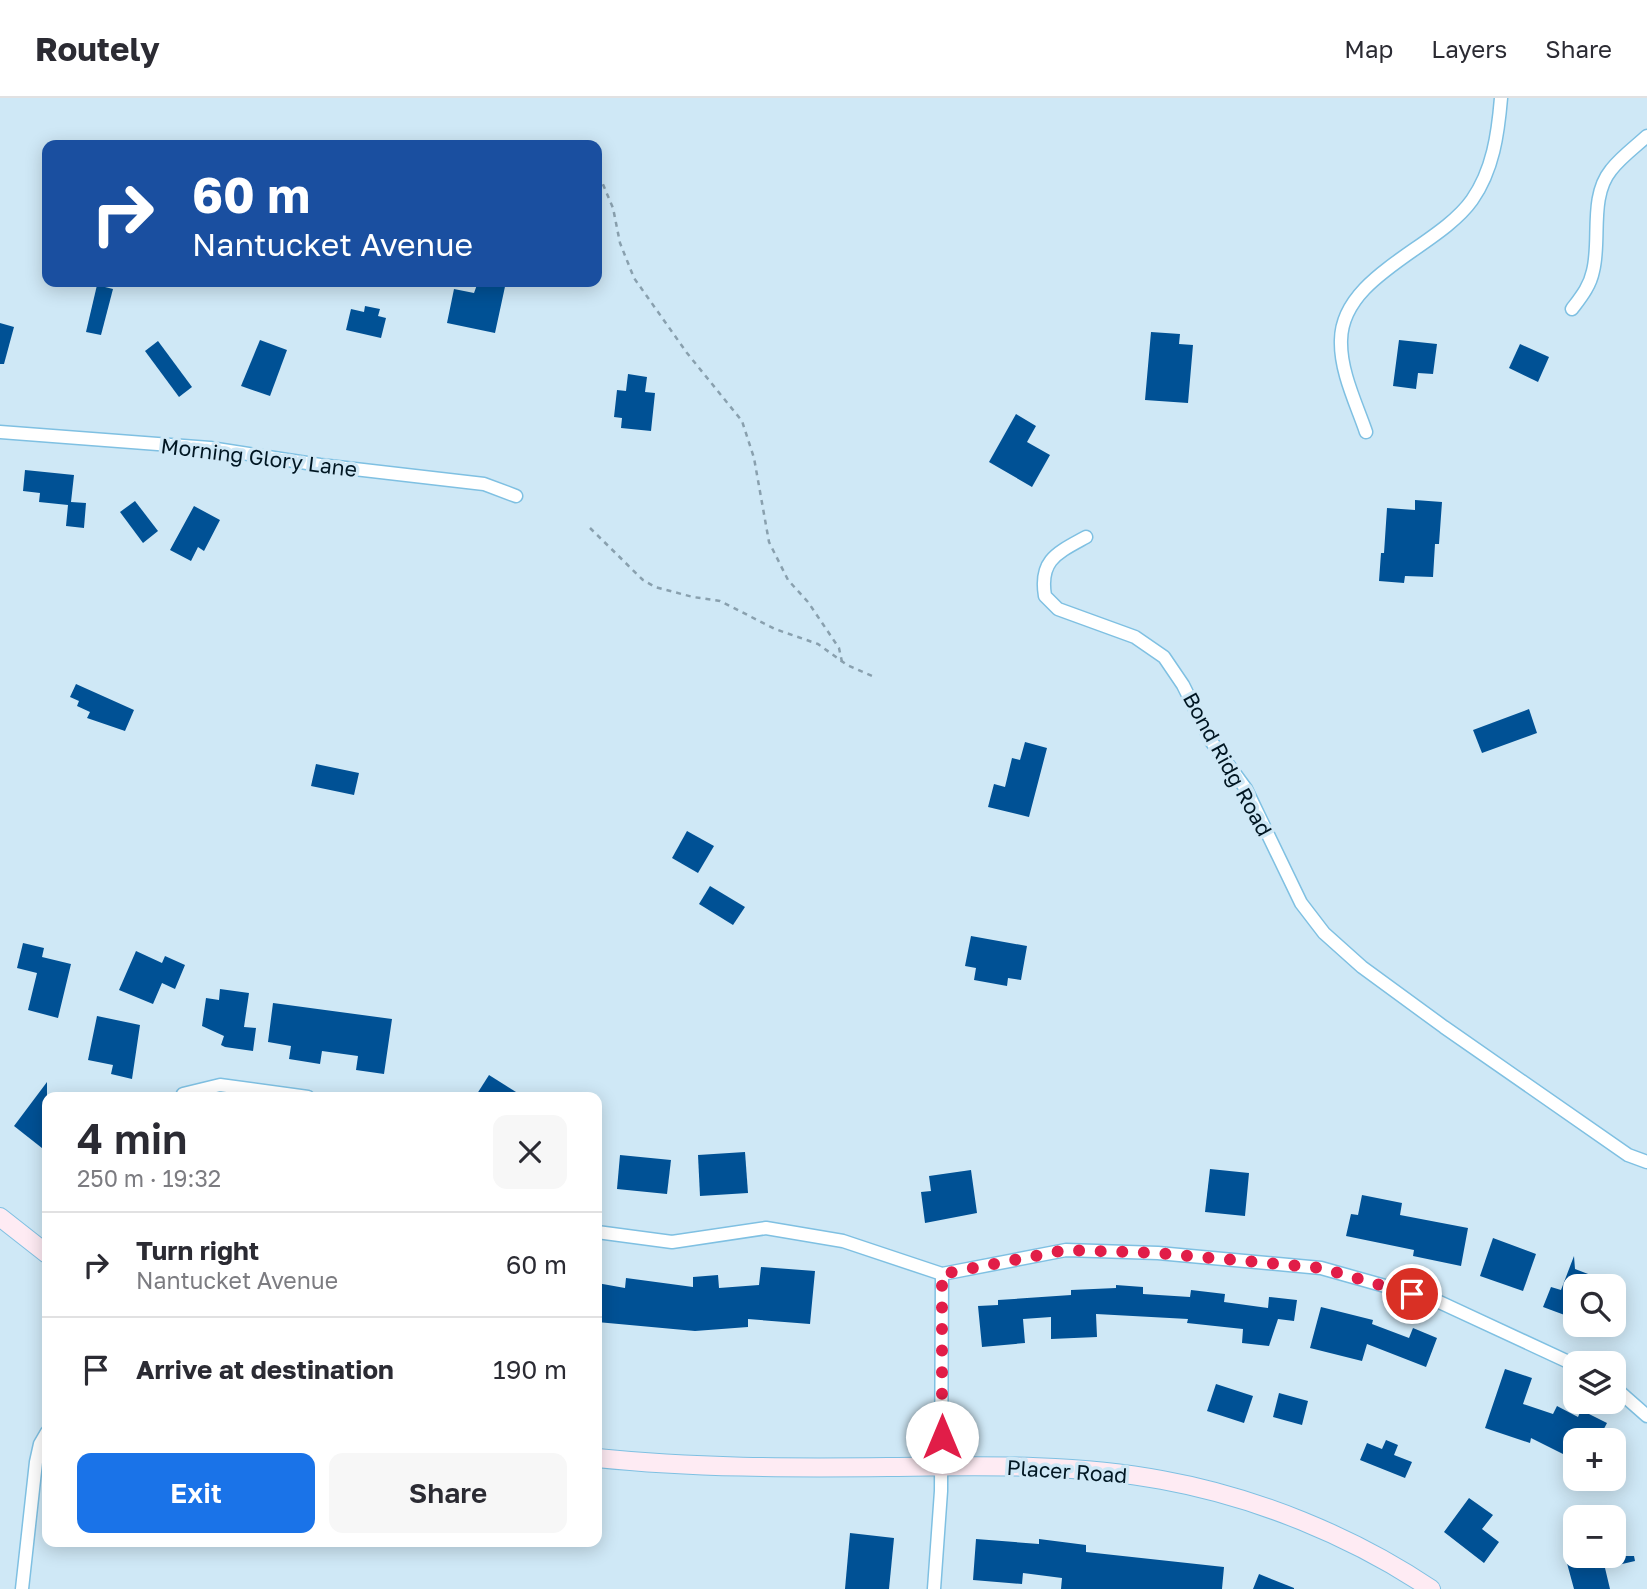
<!DOCTYPE html>
<meta charset="utf-8">
<style>
body{margin:0;font-family:"Golos Text",sans-serif;background:#f7f7f7;color:#2b2b33;height:100vh;display:flex;flex-direction:column;font-size:26px;white-space:nowrap}
*{box-sizing:border-box;margin:0}
p{font-size:23px;color:#7c7c81}
.icon{flex:none;width:38px;height:38px;fill:none;stroke:currentColor;stroke-width:2;stroke-linecap:round;stroke-linejoin:round}
.map{position:relative;flex:1;overflow:hidden}
.side{position:absolute;left:42px;top:994px;width:560px;height:455px;display:flex;flex-direction:column;background:#fff;border-radius:14px;box-shadow:0 4px 18px #0003}
.side>*{flex:none}
.top-card{position:absolute;left:42px;top:42px;width:560px;height:147px;border-radius:14px;box-shadow:0 4px 18px #0003;background:#1a4fa0;color:#fff;overflow:hidden}
.tools{position:absolute;left:1563px;top:1176px;display:grid;gap:14px}
.tools a{display:grid;place-items:center;width:63px;height:63px;border-radius:14px;background:#fff;box-shadow:0 4px 18px #0003;font-size:35px}
.pin{position:absolute;display:grid;place-items:center;width:60px;height:60px;color:#fff;margin:-30px;border:4px solid #fff;border-radius:50%;box-shadow:0 2px 7px #0007}
.me{position:absolute;width:77px;margin:-38px;rotate:0deg;stroke-linejoin:round;filter:drop-shadow(0 0 5px #0008)}
.turn{display:flex;align-items:center;gap:24px;height:147px;padding:0 35px;font-size:32px}
.turn .icon{width:91px;height:91px;stroke-width:2.5}
.turn b{display:block;font-size:49px;line-height:60px}
.round{display:grid;place-items:center;flex:none;width:74px;height:74px;border-radius:14px;background:#f7f7f7}
.summary{display:flex;align-items:center;justify-content:space-between;height:119px;padding:0 35px}
h1{font-size:42px;font-weight:600;line-height:52px}
.action{display:flex;gap:14px;margin-top:auto;padding:14px 35px}
.action a{flex:1;height:80px;border-radius:14px;background:#1a73e8;color:#fff;font-size:28px;font-weight:600;line-height:80px;text-align:center}
.action a+a{background:#f7f7f7;color:#2b2b33}
ul{padding:0;list-style:none}
li{display:flex;align-items:center;gap:21px;height:105px;padding:0 35px;border-top:2px solid #e1e1e2}
li div{flex:1}
li b{display:block;font-size:26px}
li em{font-style:normal}
header{display:flex;align-items:center;gap:42px;box-sizing:border-box;height:98px;padding:0 35px;background:#fff;border-bottom:2px solid #e1e1e2}
header strong{font-size:33px}
nav{display:flex;gap:38px;margin-inline-start:auto;font-size:24px}
.map>svg:first-child{display:block}
.building{fill:#005195}
.lines{fill:none;stroke-linecap:round;stroke-linejoin:round}
.street-casing{stroke:#7fc0e2;stroke-width:15}
.secondary-casing{stroke:#7fc0e2;stroke-width:20}
.path{stroke:#89a0ae;stroke-width:2.5;stroke-dasharray:5 5;stroke-linecap:butt}
.street{stroke:#fff;stroke-width:12}
.secondary{stroke:#feebf3;stroke-width:18}
.route{stroke:#e11d48;stroke-width:12;stroke-dasharray:0 21.6}
.labels{text-anchor:middle;dominant-baseline:central;stroke-width:7;stroke-linejoin:round;paint-order:stroke}
.street-label{font-size:21px;fill:#001622;stroke:#cfe8f6}
</style>
<header>
<strong>Routely</strong>
<nav><a>Map</a><a>Layers</a><a>Share</a></nav>
</header>
<div class="map">
<svg width="1647" height="1491" viewBox="0 0 1647 1491">
<rect width="100%" height="100%" fill="#cfe8f6"/>
<g class="building">
<path d="M 478,184 L 506,184 L 495,235 L 447,225 L 454,191 L 474,195 Z"/>
<path d="M 97,187 L 113,191 L 101,237 L 86,234 Z"/>
<path d="M 365,208 L 380,211 L 378,218 L 386,220 L 381,240 L 346,232 L 351,211 L 364,214 Z"/>
<path d="M 0,225 L 14,229 L 4,266 L 0,266 Z"/>
<path d="M 1151,234 L 1180,236 L 1179,246 L 1193,247 L 1188,305 L 1145,302 Z"/>
<path d="M 260,242 L 287,252 L 270,298 L 241,288 Z"/>
<path d="M 1399,242 L 1437,246 L 1433,276 L 1418,275 L 1416,291 L 1393,288 Z"/>
<path d="M 158,243 L 192,289 L 179,299 L 145,253 Z"/>
<path d="M 1520,246 L 1549,259 L 1538,284 L 1509,270 Z"/>
<path d="M 628,276 L 647,279 L 645,294 L 655,295 L 651,333 L 621,330 L 622,320 L 614,319 L 617,292 L 626,293 Z"/>
<path d="M 1016,316 L 1036,328 L 1027,344 L 1050,357 L 1032,389 L 989,364 Z"/>
<path d="M 25,372 L 74,377 L 71,404 L 86,405 L 84,430 L 66,428 L 68,407 L 39,404 L 40,395 L 23,393 Z"/>
<path d="M 1415,402 L 1442,404 L 1439,446 L 1435,446 L 1433,479 L 1405,478 L 1404,485 L 1379,483 L 1381,455 L 1384,455 L 1387,410 L 1415,412 Z"/>
<path d="M 135,403 L 158,433 L 143,445 L 120,414 Z"/>
<path d="M 194,408 L 220,422 L 204,453 L 198,449 L 191,463 L 170,452 Z"/>
<path d="M 76,586 L 134,612 L 125,633 L 87,620 L 90,614 L 77,608 L 79,603 L 70,599 Z"/>
<path d="M 1529,611 L 1537,635 L 1482,655 L 1473,632 Z"/>
<path d="M 1025,644 L 1047,650 L 1029,719 L 988,709 L 994,686 L 1005,689 L 1012,660 L 1020,662 Z"/>
<path d="M 316,666 L 359,675 L 354,697 L 311,688 Z"/>
<path d="M 687,733 L 714,748 L 698,775 L 672,760 Z"/>
<path d="M 710,788 L 745,809 L 733,827 L 699,806 Z"/>
<path d="M 971,838 L 1027,848 L 1021,882 L 1008,880 L 1007,888 L 974,882 L 976,870 L 965,868 Z"/>
<path d="M 23,845 L 44,850 L 42,859 L 71,866 L 58,920 L 28,912 L 37,875 L 17,870 Z"/>
<path d="M 136,853 L 162,865 L 165,858 L 185,867 L 175,891 L 162,885 L 153,906 L 119,892 Z"/>
<path d="M 220,891 L 249,895 L 244,929 L 256,930 L 253,953 L 225,949 L 221,947 L 224,938 L 202,928 L 206,900 L 219,902 Z"/>
<path d="M 273,905 L 392,921 L 384,976 L 356,972 L 358,958 L 322,953 L 320,966 L 289,961 L 291,948 L 268,944 Z"/>
<path d="M 97,918 L 140,927 L 132,981 L 111,976 L 113,967 L 88,962 Z"/>
<path d="M 489,977 L 524,999 L 475,999 Z"/>
<path d="M 47,984 L 47,1054 L 14,1028 Z"/>
<path d="M 745,1054 L 748,1095 L 700,1098 L 698,1057 Z"/>
<path d="M 620,1057 L 671,1062 L 667,1096 L 617,1091 Z"/>
<path d="M 1210,1071 L 1249,1075 L 1245,1118 L 1205,1114 Z"/>
<path d="M 971,1072 L 977,1115 L 925,1125 L 921,1094 L 931,1093 L 929,1078 Z"/>
<path d="M 1362,1097 L 1402,1105 L 1400,1117 L 1468,1130 L 1461,1168 L 1413,1158 L 1414,1152 L 1346,1138 L 1351,1116 L 1358,1117 Z"/>
<path d="M 1493,1140 L 1536,1156 L 1523,1193 L 1480,1178 Z"/>
<path d="M 1574,1158 L 1575,1171 L 1617,1187 L 1575,1188 L 1575,1208 L 1570,1219 L 1543,1209 L 1551,1189 L 1561,1192 Z"/>
<path d="M 761,1169 L 815,1173 L 810,1226 L 748,1221 L 748,1229 L 695,1233 L 597,1224 L 597,1185 L 625,1190 L 626,1180 L 693,1189 L 693,1179 L 718,1177 L 719,1190 L 759,1187 Z"/>
<path d="M 1116,1187 L 1143,1189 L 1143,1196 L 1190,1199 L 1191,1192 L 1225,1196 L 1224,1204 L 1268,1210 L 1269,1199 L 1297,1202 L 1294,1223 L 1278,1221 L 1269,1248 L 1242,1245 L 1243,1231 L 1187,1225 L 1188,1221 L 1096,1216 L 1097,1239 L 1051,1241 L 1051,1219 L 1023,1221 L 1025,1245 L 982,1249 L 978,1208 L 998,1207 L 998,1202 L 1071,1197 L 1071,1192 L 1116,1190 Z"/>
<path d="M 1321,1209 L 1373,1222 L 1372,1226 L 1409,1240 L 1413,1230 L 1437,1240 L 1426,1269 L 1367,1246 L 1362,1263 L 1310,1250 Z"/>
<path d="M 1505,1271 L 1532,1280 L 1523,1306 L 1553,1316 L 1557,1308 L 1578,1319 L 1581,1312 L 1607,1325 L 1598,1342 L 1575,1342 L 1575,1362 L 1531,1340 L 1530,1345 L 1485,1330 Z"/>
<path d="M 1216,1286 L 1253,1298 L 1244,1325 L 1207,1313 Z"/>
<path d="M 1279,1295 L 1308,1303 L 1302,1327 L 1273,1319 Z"/>
<path d="M 1386,1342 L 1398,1347 L 1394,1357 L 1412,1364 L 1405,1380 L 1360,1362 L 1367,1345 L 1382,1351 Z"/>
<path d="M 1469,1400 L 1493,1417 L 1482,1431 L 1499,1444 L 1484,1465 L 1444,1434 Z"/>
<path d="M 850,1435 L 894,1440 L 889,1491 L 845,1491 Z"/>
<path d="M 976,1441 L 1039,1446 L 1039,1441 L 1086,1447 L 1086,1454 L 1224,1469 L 1222,1491 L 1061,1491 L 1062,1480 L 1023,1475 L 1022,1486 L 973,1482 Z"/>
<path d="M 1565,1458 L 1634,1458 L 1635,1463 L 1605,1470 L 1610,1491 L 1574,1491 Z"/>
<path d="M 1259,1476 L 1294,1490 L 1294,1491 L 1253,1491 Z"/>
</g>
<g class="lines">
<g class="street-casing">
<g id="street">
<path d="M 1572,211 C 1581,199 1590,188 1593,173 C 1601,142 1589,99 1611,72 C 1621,59 1635,49 1647,38"/>
<path d="M 0,334 L 210,350 L 320,367 L 484,386 L 516,398"/>
<path d="M 1366,334 C 1356,305 1340,273 1341,242 C 1342,177 1438,150 1472,102 C 1493,72 1498,36 1501,0"/>
<path d="M 1086,439 C 1057,455 1039,462 1045,498 L 1058,511 L 1135,539 L 1164,559 L 1183,587 L 1211,643 L 1246,691 L 1301,805 L 1324,835 L 1362,869 L 1444,929 L 1628,1057 L 1647,1064"/>
<path d="M 183,996 L 220,987 L 308,999"/>
<path d="M 597,1134 L 672,1144 L 766,1130 L 843,1143 L 942,1176 L 1066,1152 L 1158,1155 L 1321,1170 L 1435,1202 L 1575,1267"/>
<path d="M 1614,1289 L 1647,1318"/>
<path d="M 22,1491 L 36,1364 L 40,1346 L 47,1334"/>
<path d="M 934,1491 L 941,1393 L 942,1176"/>
</g>
</g>
<g class="secondary-casing">
<g id="secondary">
<path d="M 0,1119 L 47,1156"/>
<path d="M 597,1360 C 693,1370 791,1370 888,1369 C 979,1368 1072,1365 1162,1382 C 1256,1399 1352,1438 1431,1491"/>
</g>
</g>
<g class="path">
<path d="M 599,77 L 613,110 L 620,145 L 634,180 L 687,255 L 742,323 L 754,360 L 769,444 L 788,482 L 808,504 L 839,550 L 842,564"/>
<path d="M 590,430 L 643,482 L 655,489 L 693,499 L 720,503 L 775,531 L 818,546 L 847,567 L 872,578"/>
</g>
<use href="#street" class="street"/>
<use href="#secondary" class="secondary"/>
</g>
<g class="lines">
<path class="route" d="M 942,1339 L 942,1176 L 1066,1152 L 1158,1155 L 1321,1170 L 1412,1196"/>
</g>
<g class="labels">
<g class="street-label">
<text transform="translate(259 359) rotate(7)">Morning Glory Lane</text>
<text transform="translate(1228 666) rotate(61)">Bond Ridg Road</text>
<text transform="translate(1067 1373) rotate(4)">Placer Road</text>
</g>
</g>
</svg>
<div class="tools">
<a><svg class="icon" aria-label="search" viewBox="0 0 24 24"><circle cx="10" cy="10" r="6"/><path d="M15 15l6 6"/></svg></a>
<a><svg class="icon" aria-label="layers" viewBox="0 0 24 24"><path d="M12 4l9 5-9 5-9-5zM3 14l9 5 9-5"/></svg></a>
<a>+</a>
<a>−</a>
</div>
<div class="pin" style="left:1412px;top:1196px;background:#d93025"><svg class="icon" aria-label="arrive" viewBox="0 0 24 24"><path d="M6 21V4h12l-3 4 3 4H6"/></svg></div>
<svg class="me" style="left:942px;top:1339px" viewBox="-20 -20 40 40"><circle r="19" fill="#fff"/><path d="M0-13L10 11 0 6-10 11z" fill="#e11d48"/></svg>
<div class="top-card">
<div class="turn"><svg class="icon" aria-label="right" viewBox="0 0 24 24"><path d="M7 20v-9h11M14 6l5 5-5 5"/></svg><div><b>60 m</b>Nantucket Avenue</div></div>
</div>
<section class="side">
<div class="summary"><div><h1>4 min</h1><p>250 m · 19:32</p></div><a class="round"><svg class="icon" aria-label="close" viewBox="0 0 24 24"><path d="M6 6l12 12M18 6L6 18"/></svg></a></div>
<ul>
<li><svg class="icon" aria-label="right" viewBox="0 0 24 24"><path d="M7 20v-9h11M14 6l5 5-5 5"/></svg><div><b>Turn right</b><p>Nantucket Avenue</p></div><em>60 m</em></li>
<li><svg class="icon" aria-label="arrive" viewBox="0 0 24 24"><path d="M6 21V4h12l-3 4 3 4H6"/></svg><div><b>Arrive at destination</b></div><em>190 m</em></li>
</ul>
<div class="action"><a>Exit</a><a>Share</a></div>
</section>
</div>
